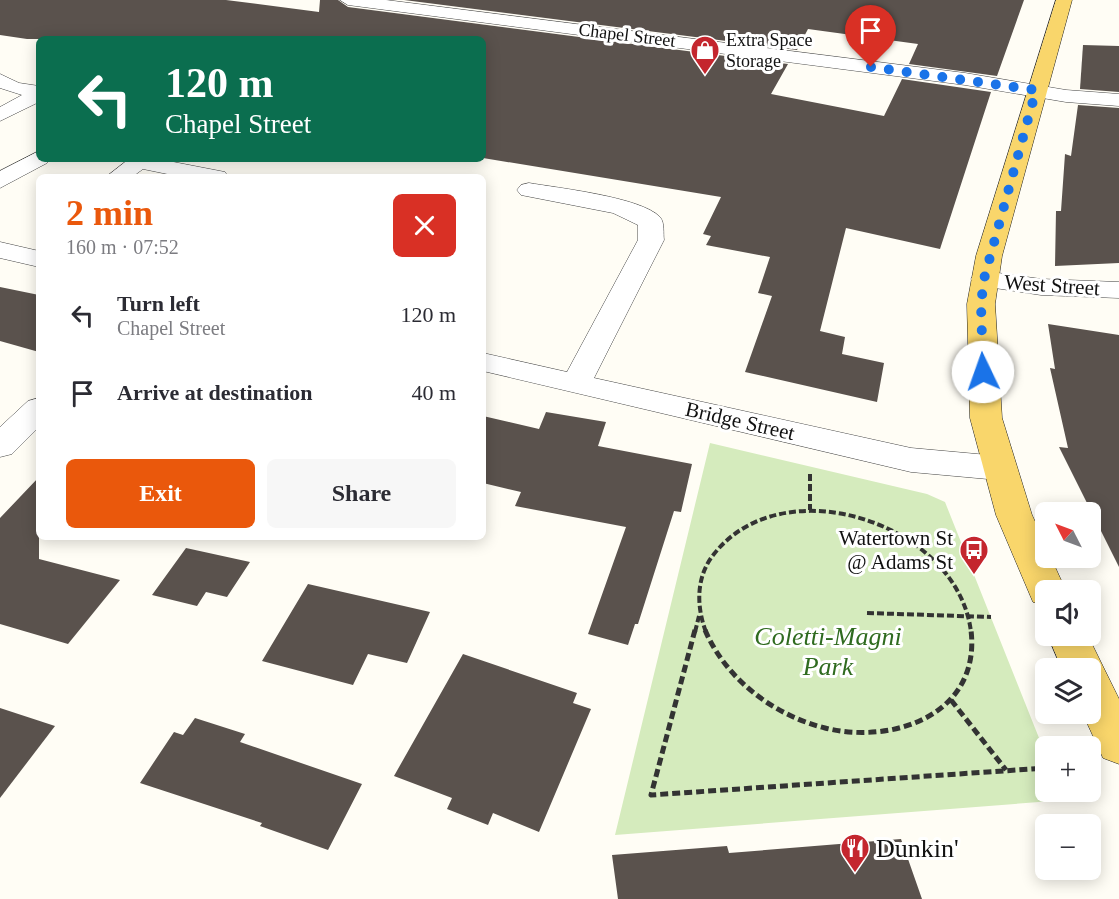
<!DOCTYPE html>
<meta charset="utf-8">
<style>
body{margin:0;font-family:Georgia,serif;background:#f7f7f7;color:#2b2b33;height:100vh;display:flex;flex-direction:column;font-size:22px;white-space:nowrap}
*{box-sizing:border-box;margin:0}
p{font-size:20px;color:#7c7c81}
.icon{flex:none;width:33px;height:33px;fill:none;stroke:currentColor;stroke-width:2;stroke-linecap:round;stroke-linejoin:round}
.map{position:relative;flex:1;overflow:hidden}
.side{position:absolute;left:36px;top:174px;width:450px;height:366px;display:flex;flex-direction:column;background:#fff;border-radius:9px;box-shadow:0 3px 15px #0003}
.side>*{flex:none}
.top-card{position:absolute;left:36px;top:36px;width:450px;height:126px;border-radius:9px;box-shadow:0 3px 15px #0003;background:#0b6e4f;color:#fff;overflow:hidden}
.needle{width:39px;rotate:312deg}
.buttons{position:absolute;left:1035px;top:502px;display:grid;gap:12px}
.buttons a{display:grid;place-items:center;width:66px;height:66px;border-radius:9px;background:#fff;box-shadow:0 3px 15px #0003;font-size:30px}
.pin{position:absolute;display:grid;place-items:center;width:51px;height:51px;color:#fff;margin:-62px -26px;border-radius:50% 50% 50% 0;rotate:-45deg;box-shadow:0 0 6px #0007}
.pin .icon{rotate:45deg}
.me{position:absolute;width:66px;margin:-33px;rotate:357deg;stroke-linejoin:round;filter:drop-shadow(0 0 4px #0008)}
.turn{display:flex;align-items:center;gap:21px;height:126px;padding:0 30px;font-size:27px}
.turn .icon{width:78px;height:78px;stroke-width:2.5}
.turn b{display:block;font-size:42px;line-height:51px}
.round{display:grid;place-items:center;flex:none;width:63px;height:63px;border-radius:9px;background:#f7f7f7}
.head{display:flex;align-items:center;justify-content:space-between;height:102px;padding:0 30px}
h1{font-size:36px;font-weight:700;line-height:45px;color:#ea580c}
.action{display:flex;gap:12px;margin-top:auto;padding:12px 30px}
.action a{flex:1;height:69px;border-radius:9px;background:#ea580c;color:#fff;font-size:24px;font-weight:700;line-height:69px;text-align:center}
.action a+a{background:#f7f7f7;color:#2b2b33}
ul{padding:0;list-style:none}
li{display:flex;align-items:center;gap:18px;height:78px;padding:0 30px}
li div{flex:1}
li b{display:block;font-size:22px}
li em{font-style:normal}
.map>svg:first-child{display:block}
.green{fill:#d5ebbd}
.building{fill:#5a524d}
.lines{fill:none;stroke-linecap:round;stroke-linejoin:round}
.minor-casing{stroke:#444;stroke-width:1}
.major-casing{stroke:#222;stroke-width:1}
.path-far1{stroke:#333;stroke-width:4;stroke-dasharray:7 3;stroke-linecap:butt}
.path{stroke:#333;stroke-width:5;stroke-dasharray:8 4;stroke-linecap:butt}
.minor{fill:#fff;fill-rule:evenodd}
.major{fill:#f9d66b;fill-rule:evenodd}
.route{stroke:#1a73e8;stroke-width:10;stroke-dasharray:0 18}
.labels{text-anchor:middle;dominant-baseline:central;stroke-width:6;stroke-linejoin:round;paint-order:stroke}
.far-street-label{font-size:18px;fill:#111;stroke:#fff}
.far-poi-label{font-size:18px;fill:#111;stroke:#fff;text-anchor:start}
.street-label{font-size:21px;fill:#111;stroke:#fff}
.poi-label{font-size:21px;fill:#111;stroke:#fff;text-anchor:end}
.near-park-label{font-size:26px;font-style:italic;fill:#2f6b1f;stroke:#fff}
.near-poi-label{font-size:26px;fill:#111;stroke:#fff;text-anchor:start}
</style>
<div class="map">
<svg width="1119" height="899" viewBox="0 0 1119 899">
<rect width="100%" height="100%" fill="#fffdf5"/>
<path class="green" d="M 710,443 L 927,494 L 945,502 L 1045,753 L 1046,792 L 1062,792 L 1065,800 L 615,835 Z"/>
<g class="building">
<path d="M 0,0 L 226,0 L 319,12 L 320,0 L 338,0 L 348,7 L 788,64 L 771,94 L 884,116 L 902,79 L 991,92 L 940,249 L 846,228 L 820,331 L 845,337 L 842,354 L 884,363 L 877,402 L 745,372 L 772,296 L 758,293 L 770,257 L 706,245 L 711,236 L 703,234 L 721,197 L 483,158 L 483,39 L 27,39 L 0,35 Z"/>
<path d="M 404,0 L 1024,0 L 997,76 L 909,64 L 918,44 L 808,29 L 797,50 Z"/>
<path d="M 1083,45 L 1119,46 L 1119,92 L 1080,89 Z"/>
<path d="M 1078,105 L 1119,108 L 1119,263 L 1055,266 L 1056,211 L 1061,211 L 1065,154 L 1071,156 Z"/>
<path d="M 0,287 L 39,295 L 39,352 L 0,341 Z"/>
<path d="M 1048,324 L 1119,335 L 1119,567 L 1059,447 L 1068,448 L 1050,368 L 1055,369 Z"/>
<path d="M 546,412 L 606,422 L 598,446 L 692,464 L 681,512 L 674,511 L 638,624 L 635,624 L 628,645 L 588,634 L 626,527 L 515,506 L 521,492 L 483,483 L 483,416 L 539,429 Z"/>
<path d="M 39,477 L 39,559 L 120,580 L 68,644 L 0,624 L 0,518 Z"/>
<path d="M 186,548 L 250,562 L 227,597 L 206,592 L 197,606 L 152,595 Z"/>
<path d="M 308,584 L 430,612 L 407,663 L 368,654 L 353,685 L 262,661 Z"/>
<path d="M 463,654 L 577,693 L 573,703 L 591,709 L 539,832 L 493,813 L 488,825 L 447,809 L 452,798 L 394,776 Z"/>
<path d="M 0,708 L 55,726 L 0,798 Z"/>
<path d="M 195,718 L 245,734 L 240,742 L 362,784 L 328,850 L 260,826 L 262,823 L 140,783 L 174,732 L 183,735 Z"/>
<path d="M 901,839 L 922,899 L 618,899 L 612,855 L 727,846 L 729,853 Z"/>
</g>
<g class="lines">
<g class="minor-casing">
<g id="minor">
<path d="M 340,0 L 386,0 L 965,73 L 1066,90 L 1119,94 L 1119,106 L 1066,102 L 965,85 L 348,5 Z"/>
<path d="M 0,74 L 19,83 L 39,86 L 39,102 L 0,121 L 0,107 L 22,95 L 0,88 Z"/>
<path d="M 39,151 L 39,159 L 49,159 L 47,163 L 0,188 L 0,171 Z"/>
<path d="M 129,159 L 158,159 L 225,172 L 228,177 L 182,177 L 143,169 L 132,177 L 106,177 Z"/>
<path d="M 529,183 C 558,188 641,197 660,217 C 665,223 663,233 664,240 L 594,378 L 911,448 L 999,456 L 1011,460 L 1016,468 L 1011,476 L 999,480 L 911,472 L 483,371 L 483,353 L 567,372 L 638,240 L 638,225 L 613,213 L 521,195 L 517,190 L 521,185 Z"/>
<path d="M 0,242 L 39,251 L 39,267 L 0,258 Z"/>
<path d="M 984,271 L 1041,279 L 1119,282 L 1119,298 L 1041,295 L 975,285 L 971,279 L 975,273 Z"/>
<path d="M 39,398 L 39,427 L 12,454 L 0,457 L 0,427 L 28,401 Z"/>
</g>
</g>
<g class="major-casing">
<g id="major">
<path d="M 1056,0 L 1072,0 L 1002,256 L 995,304 L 1002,418 L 1032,515 L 1046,545 L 1046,558 L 1051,558 L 1066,591 L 1046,591 L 1046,606 L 1033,602 L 996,515 L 970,418 L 967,304 L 976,256 Z"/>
<path d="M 1048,636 L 1088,636 L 1119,699 L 1119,764 L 1103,758 L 1083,714 L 1090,714 L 1090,669 L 1062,669 Z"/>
</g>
</g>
<g class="path-far1">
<path d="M 810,474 L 810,510"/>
<path d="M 867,613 L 991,617"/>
<path d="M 695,632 L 699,616"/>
<path d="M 706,632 C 696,606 696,576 714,554 C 783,466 958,523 971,632"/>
</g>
<g class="path">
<path d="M 695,630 L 651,795 L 1046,768"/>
<path d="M 705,630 C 726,679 773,715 825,728 C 894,745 981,714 971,630"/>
<path d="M 951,700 L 1006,770"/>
</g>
<use href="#minor" class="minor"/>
<use href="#major" class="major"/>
</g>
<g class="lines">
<path class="route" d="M 871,67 L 1036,90 L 984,279 L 981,304 L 983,372"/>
</g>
<defs>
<g id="shop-pin" transform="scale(1.5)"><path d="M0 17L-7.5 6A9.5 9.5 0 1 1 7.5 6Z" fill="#c4262e" stroke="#fff"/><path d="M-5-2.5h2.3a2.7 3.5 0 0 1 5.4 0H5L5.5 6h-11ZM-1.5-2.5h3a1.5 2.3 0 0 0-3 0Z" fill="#fff"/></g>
<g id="bus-pin" transform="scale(1.5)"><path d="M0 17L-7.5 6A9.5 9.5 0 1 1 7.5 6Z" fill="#c4262e" stroke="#fff"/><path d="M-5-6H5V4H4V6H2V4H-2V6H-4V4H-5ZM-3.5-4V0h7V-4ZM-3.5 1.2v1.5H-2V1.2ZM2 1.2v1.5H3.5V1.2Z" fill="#fff"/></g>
<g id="restaurant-pin" transform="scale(1.5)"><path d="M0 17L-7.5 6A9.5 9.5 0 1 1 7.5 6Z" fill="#c4262e" stroke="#fff"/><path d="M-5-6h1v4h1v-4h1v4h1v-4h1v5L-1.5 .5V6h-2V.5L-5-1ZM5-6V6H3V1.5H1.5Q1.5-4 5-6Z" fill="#fff"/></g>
</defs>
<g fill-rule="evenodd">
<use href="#shop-pin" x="705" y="50"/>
<use href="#bus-pin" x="974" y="550"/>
<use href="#restaurant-pin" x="855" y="848"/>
</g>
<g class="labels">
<g class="far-street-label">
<text transform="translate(627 35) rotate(7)">Chapel Street</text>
</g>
<g class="far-poi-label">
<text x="726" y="40">Extra Space<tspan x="726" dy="21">Storage</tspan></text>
</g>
<g class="street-label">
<text transform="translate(1052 285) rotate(4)">West Street</text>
<text transform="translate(740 421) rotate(13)">Bridge Street</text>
</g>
<g class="poi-label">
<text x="953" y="538">Watertown St<tspan x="953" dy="24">@ Adams St</tspan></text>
</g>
<g class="near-park-label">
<text x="828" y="636">Coletti-Magni<tspan x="828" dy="30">Park</tspan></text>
</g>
<g class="near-poi-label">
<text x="876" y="848">Dunkin'</text>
</g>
</g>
</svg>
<div class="buttons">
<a><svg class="needle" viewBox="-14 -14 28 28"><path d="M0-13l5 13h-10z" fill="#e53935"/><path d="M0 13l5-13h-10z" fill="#7c7c81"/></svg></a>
<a><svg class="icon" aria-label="sound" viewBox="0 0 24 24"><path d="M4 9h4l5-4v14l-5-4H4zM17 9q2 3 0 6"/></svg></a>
<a><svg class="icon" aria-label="layers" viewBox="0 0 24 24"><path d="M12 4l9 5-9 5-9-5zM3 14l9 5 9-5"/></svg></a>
<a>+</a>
<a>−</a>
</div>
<div class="pin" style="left:871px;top:67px;background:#d93025"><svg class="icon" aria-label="arrive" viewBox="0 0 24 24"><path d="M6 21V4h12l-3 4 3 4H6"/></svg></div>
<svg class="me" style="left:983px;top:372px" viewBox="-20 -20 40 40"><circle r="19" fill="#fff"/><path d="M0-13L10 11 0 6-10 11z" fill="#1a73e8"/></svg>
<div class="top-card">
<div class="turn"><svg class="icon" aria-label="left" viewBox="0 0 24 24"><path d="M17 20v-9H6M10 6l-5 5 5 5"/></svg><div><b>120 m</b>Chapel Street</div></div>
</div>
<section class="side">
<div class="head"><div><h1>2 min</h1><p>160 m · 07:52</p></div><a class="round" style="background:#d93025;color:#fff"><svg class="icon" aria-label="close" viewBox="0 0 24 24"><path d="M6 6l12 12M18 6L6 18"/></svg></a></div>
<ul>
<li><svg class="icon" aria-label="left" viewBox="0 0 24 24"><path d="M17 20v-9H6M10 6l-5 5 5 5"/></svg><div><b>Turn left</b><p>Chapel Street</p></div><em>120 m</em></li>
<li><svg class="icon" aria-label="arrive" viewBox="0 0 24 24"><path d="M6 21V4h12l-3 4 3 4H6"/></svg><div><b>Arrive at destination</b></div><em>40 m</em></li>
</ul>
<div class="action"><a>Exit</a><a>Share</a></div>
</section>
</div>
